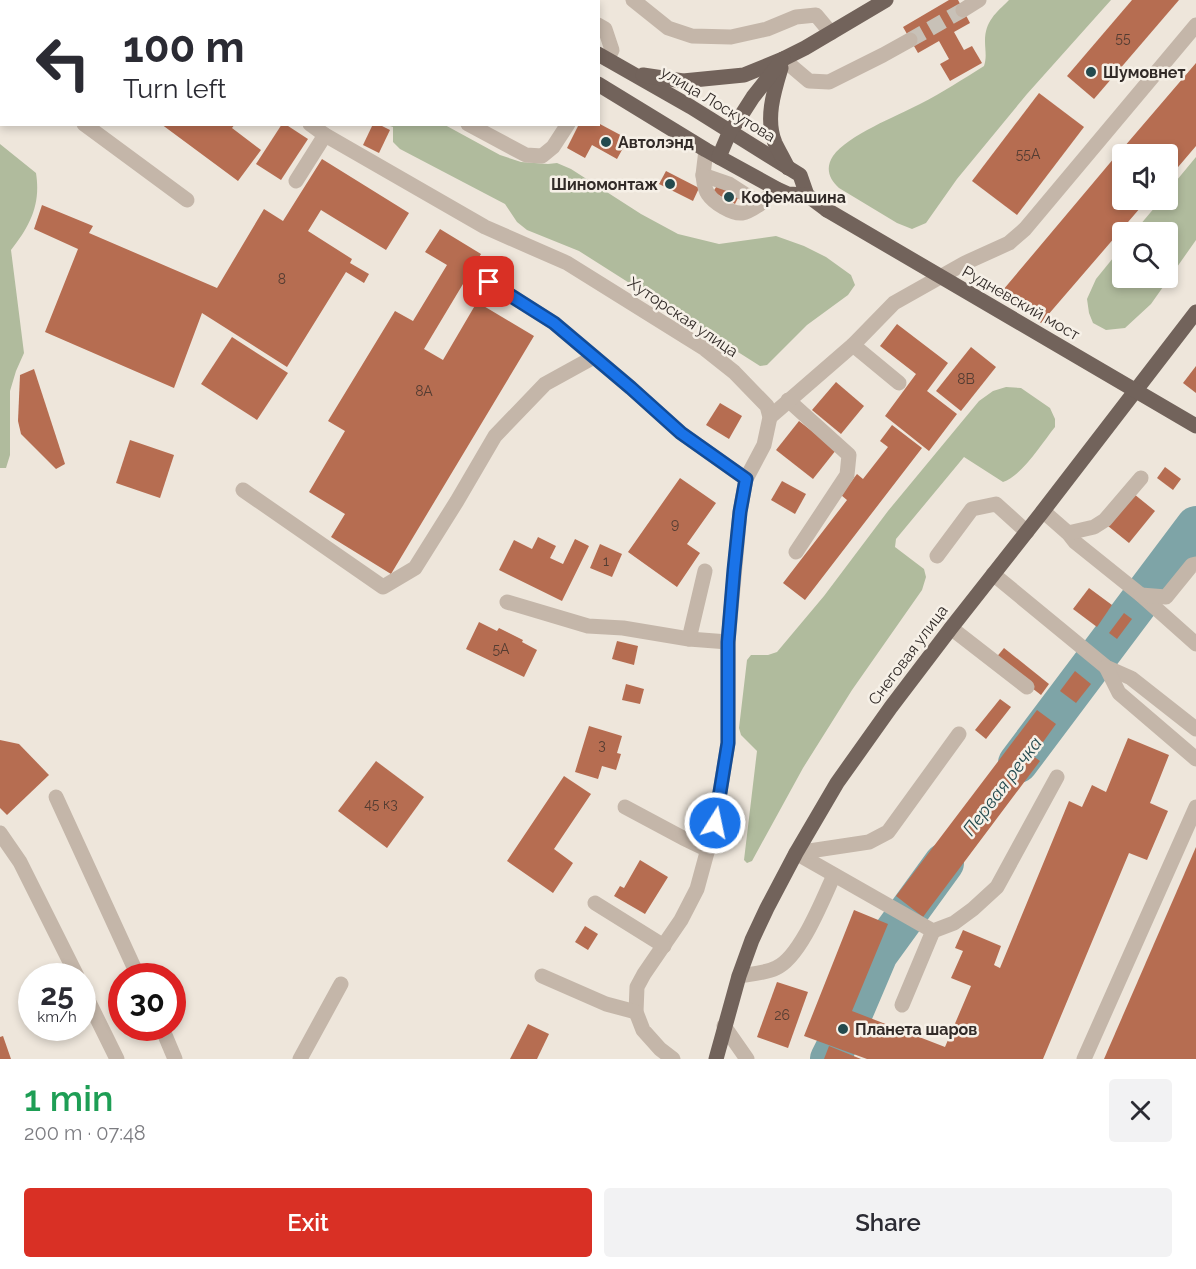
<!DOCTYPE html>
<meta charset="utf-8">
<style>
body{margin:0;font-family:Raleway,sans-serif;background:#f2f2f3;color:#2b2b33;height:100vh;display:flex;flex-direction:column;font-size:22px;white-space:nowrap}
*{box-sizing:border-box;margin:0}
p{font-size:20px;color:#7c7c81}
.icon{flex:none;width:33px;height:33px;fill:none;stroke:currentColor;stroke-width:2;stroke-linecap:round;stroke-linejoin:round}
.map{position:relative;height:1059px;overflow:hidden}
.drawer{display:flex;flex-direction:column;background:#fff;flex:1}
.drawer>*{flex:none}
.guide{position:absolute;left:0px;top:0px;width:600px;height:126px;box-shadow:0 3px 9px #0003;background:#fff;color:#2b2b33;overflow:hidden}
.fabs{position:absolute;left:1112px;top:144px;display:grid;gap:12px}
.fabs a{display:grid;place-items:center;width:66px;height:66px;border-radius:6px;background:#fff;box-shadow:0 3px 9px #0003;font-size:30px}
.speed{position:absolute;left:18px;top:963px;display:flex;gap:12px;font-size:30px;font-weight:700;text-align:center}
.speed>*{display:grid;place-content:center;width:78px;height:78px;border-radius:50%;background:#fff;box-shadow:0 3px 9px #0003;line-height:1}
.speed small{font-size:15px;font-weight:400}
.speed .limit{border:9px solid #d22;background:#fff;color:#111}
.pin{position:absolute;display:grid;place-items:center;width:51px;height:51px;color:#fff;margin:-26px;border-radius:12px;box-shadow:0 3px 9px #0006}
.me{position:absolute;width:66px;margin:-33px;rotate:10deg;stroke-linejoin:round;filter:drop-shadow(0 0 4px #0008)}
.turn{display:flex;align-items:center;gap:21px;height:126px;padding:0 24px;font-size:27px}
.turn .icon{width:78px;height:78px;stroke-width:2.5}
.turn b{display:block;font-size:42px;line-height:51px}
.round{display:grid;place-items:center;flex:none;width:63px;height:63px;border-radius:6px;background:#f2f2f3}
.summary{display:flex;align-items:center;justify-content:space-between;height:102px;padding:0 24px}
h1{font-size:36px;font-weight:600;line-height:45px;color:#1e9e55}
.primary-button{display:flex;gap:12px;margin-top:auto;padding:12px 24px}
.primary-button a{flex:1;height:69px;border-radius:6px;background:#d93025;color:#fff;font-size:24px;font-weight:600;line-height:69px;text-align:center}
.primary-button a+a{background:#f2f2f3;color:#2b2b33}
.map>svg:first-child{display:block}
.green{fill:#b0bb9d}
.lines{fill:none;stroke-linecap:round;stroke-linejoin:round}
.river{stroke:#7ea4a7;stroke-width:40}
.building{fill:#b66d51}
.minor-tunnel{stroke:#c8c1b7;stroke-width:15;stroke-dasharray:15 8;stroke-linecap:butt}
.minor{stroke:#c4b6a9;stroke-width:15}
.major{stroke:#72635b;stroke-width:15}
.major-bridge{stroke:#72635b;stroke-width:15}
.route-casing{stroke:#114b97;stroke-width:15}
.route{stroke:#1a73e8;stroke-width:10}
.poi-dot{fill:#234a4e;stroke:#f6f0e7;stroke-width:2}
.labels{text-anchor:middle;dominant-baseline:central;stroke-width:5;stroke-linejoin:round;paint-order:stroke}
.number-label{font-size:14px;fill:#533c32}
.poi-label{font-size:16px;font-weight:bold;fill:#322b28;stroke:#f6f0e7;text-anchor:start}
.street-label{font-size:16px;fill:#322b28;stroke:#f6f0e7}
.water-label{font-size:18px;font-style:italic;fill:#234a4e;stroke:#f6f0e7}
</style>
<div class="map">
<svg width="1196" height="1059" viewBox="0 0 1196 1059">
<rect width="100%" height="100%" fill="#eee6db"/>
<g class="green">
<path d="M 1009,0 L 1111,0 L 1027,94 L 957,179 L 926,223 L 912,229 L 897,223 L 839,188 C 829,179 825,168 833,156 C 848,135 897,116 920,104 C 942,93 963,79 984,66 C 987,57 985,50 985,41 C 985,21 996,13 1009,0 Z"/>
<path d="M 387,125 L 445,125 L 500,155 L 521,162 L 548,164 L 557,163 L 571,169 L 641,214 L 678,234 L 719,244 L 776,236 L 804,246 L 826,257 L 851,275 L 855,285 L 848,295 L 807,325 L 767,365 L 760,366 L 579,251 L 527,230 L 517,222 L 505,204 L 400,149 L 393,142 L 393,127 Z"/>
<path d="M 0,144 L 36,173 C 41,205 30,226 11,250 L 24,353 L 16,371 L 10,391 L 10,455 L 6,468 L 0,468 Z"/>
<path d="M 1196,157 L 1196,240 L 1151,304 L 1125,328 L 1106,330 L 1093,323 L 1089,313 L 1087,299 L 1096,279 L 1122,247 L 1122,278 L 1167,278 L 1167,232 L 1134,232 L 1161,200 L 1167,200 L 1167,192 Z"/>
<path d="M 1006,387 L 1021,388 L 1050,408 L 1055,419 L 1055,427 C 1042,443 1023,475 1003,482 L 964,457 L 896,539 L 895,547 L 924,569 L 926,577 L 922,590 L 852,690 L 803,768 L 752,861 L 747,863 L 744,860 L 757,751 L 741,735 L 739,728 L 747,660 L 751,655 L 768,655 L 777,652 L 824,596 L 888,511 L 979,401 L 993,391 Z"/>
</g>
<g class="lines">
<g class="river">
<path d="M 1018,763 L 1196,526"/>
<path d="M 830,1059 L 852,1015 L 878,954 L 944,863"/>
</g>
</g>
<g class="building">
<path d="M 949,0 L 958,0 L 970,23 L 954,32 L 964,50 L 972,46 L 982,63 L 950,81 L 940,64 L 949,59 L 939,41 L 918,53 L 903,27 Z"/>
<path d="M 1132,0 L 1179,0 L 1094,99 L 1067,76 Z"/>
<path d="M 1196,63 L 1196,146 L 1167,180 L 1167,154 L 1132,154 L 1124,147 Z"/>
<path d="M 1039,93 L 1084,127 L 1017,215 L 972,181 Z"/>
<path d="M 598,123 L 628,139 L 617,159 L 592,145 L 585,158 L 567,148 L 579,124 L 598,124 Z"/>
<path d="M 161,124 L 235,124 L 232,128 L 261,150 L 238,181 Z"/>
<path d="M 282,124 L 285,124 L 308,139 L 281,180 L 256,164 Z"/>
<path d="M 373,124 L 378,124 L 390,130 L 379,153 L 363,145 Z"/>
<path d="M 1120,151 L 1122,153 L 1122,200 L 1147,200 L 1041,323 L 1003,290 Z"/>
<path d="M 322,159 L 409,213 L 386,250 L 321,210 L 308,231 L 352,259 L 350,263 L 369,274 L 364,283 L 346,272 L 287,367 L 202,313 L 174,388 L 45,332 L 78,249 L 34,229 L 42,205 L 93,226 L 89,233 L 217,288 L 264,209 L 283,221 Z"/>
<path d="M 666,171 L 699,188 L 693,201 L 659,184 Z"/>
<path d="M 718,184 L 739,196 L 735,204 L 713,192 Z"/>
<path d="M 440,229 L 481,254 L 424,349 L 443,360 L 477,302 L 534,336 L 391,574 L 331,537 L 345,514 L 309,492 L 345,431 L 328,421 L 395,311 L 413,321 L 447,265 L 425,252 Z"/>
<path d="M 897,324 L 948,363 L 927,391 L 957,414 L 929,451 L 885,416 L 916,374 L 880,346 Z"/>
<path d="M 232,337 L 288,373 L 257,420 L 201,384 Z"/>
<path d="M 971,347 L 996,367 L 961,411 L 936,391 Z"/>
<path d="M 1196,366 L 1196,393 L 1183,383 Z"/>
<path d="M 34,369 L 65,464 L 56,469 L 21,434 L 18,421 L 20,375 Z"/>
<path d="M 836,382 L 864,406 L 841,434 L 812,410 Z"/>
<path d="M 720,403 L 742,416 L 729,439 L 706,425 Z"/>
<path d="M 799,421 L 836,450 L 813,479 L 776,450 Z"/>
<path d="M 892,425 L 922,448 L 805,600 L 783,583 L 847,500 L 841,495 L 857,474 L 863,479 L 888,447 L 880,441 Z"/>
<path d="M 130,440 L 174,455 L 160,498 L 116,483 Z"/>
<path d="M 1165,467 L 1181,479 L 1173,490 L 1157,478 Z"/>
<path d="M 680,478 L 716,503 L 687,544 L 700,553 L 677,587 L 628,552 Z"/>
<path d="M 782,481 L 806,494 L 795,514 L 771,500 Z"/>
<path d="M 1134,494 L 1155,511 L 1129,543 L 1108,526 Z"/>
<path d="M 538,537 L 556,546 L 550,558 L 563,564 L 575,539 L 589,546 L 562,601 L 499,570 L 514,540 L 532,549 Z"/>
<path d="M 600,544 L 622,554 L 612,577 L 590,568 Z"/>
<path d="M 1089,588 L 1112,605 L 1097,627 L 1073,609 Z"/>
<path d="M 1124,613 L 1132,619 L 1117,639 L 1109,633 Z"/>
<path d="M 479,622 L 497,631 L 499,628 L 523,640 L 522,642 L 537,650 L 524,677 L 466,649 Z"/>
<path d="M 617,641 L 638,646 L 634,665 L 612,659 Z"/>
<path d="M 1004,648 L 1049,684 L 1041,695 L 995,659 Z"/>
<path d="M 1075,671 L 1091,684 L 1076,703 L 1060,691 Z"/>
<path d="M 626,684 L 644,689 L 640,704 L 622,700 Z"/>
<path d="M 1000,699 L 1011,707 L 986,739 L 975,730 Z"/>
<path d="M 1037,710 L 1056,724 L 1033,756 L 1040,761 L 923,917 L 896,896 Z"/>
<path d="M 589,726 L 622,736 L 617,753 L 621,754 L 616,770 L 602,766 L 598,779 L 575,772 Z"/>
<path d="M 1128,738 L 1169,755 L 1150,803 L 1168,811 L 1147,860 L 1129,853 L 1043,1059 L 867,1059 L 804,1036 L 854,910 L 888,924 L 852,1011 L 945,1047 L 971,986 L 951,978 L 963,951 L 955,948 L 963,930 L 1001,946 L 994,965 L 1000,968 L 1069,801 L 1082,807 L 1092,785 L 1106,792 Z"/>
<path d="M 0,740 L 19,744 L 49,775 L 7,815 L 0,808 Z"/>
<path d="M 376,761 L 424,797 L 387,848 L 338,811 Z"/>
<path d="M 564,776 L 591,794 L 554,849 L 573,863 L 553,893 L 507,861 Z"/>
<path d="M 1196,847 L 1196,1059 L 1104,1059 Z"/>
<path d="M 640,860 L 668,877 L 645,914 L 614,896 L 620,886 L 624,888 Z"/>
<path d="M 585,926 L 598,934 L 588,950 L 575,942 Z"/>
<path d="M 777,982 L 808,992 L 788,1048 L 757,1037 Z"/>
<path d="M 528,1024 L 549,1034 L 537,1059 L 510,1059 Z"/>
<path d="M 3,1036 L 11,1059 L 0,1059 L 0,1037 Z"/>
<path d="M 829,1046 L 861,1059 L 824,1059 Z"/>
</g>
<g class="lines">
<path class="minor-tunnel" d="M 910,40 L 963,10"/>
<g class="minor">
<path d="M 154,0 L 156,2"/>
<path d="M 559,0 L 561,2"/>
<path d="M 633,0 L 668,28 L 692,36 L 731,37 L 767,29 L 796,17 L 816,15 L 831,33"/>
<path d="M 414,2 L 415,0"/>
<path d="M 963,10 L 979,0"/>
<path d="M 598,25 L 605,29 L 612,50 L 607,59"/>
<path d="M 0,53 L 2,55"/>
<path d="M 783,59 L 809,81 L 829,82 L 883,55 L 910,40"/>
<path d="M 84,124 L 187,200"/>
<path d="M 310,124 L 325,135 L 485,227 L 567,263 L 705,349 L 734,372 L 767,406 L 770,417 L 764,445 L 746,479 L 740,512 L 728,642 L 728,743 L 715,823 L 697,889 L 681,920 L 644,974 L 637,987 L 636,1012 L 643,1030 L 660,1049 L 673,1059"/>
<path d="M 468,124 L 526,155 L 542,156 L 553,147 L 568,124"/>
<path d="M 706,150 L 703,175 L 729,184 L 760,204 L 777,189"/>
<path d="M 703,175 C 704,183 704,188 708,194 C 714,203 732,214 742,213 C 749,212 754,208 760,204"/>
<path d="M 296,181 L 325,135"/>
<path d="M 489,282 L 554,323 L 631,388 L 681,433 L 746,479"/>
<path d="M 853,345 L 899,383"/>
<path d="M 788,400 L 849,455 L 847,475 L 796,552"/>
<path d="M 770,417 L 853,345 L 894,303 L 965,263 L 1009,243 L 1025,229 L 1196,25"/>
<path d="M 243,490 L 383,587 L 415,568 L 457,501 L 495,436 L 545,384 L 594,357"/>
<path d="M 1043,511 L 1068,533 L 1075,542 L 1141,595 L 1196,644"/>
<path d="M 1068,533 L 1094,527 L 1105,520 L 1141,478"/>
<path d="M 937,556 L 972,509 L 996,504 L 1027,532"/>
<path d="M 993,574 L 1106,667 L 1131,678 L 1196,729"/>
<path d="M 1141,595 L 1166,597 L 1192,565 L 1196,564"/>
<path d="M 507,602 L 588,626 L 623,628 L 689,639 L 728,642"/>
<path d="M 951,628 L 1027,687"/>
<path d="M 689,639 L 705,571"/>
<path d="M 1106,667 L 1119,693 L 1196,759"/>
<path d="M 56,797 L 138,976"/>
<path d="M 625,807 L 683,838 L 708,850"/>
<path d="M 0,833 L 20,862 L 77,976"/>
<path d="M 796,853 L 933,931 L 954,923 L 973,909 L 997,887 L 1057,777"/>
<path d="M 796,853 L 869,842 L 888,832 L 959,734"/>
<path d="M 595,903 L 664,946"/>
<path d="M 542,976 L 606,1004 L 636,1012"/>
<path d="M 739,976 C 750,974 766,973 776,968 C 800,958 823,899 834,875"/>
<path d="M 82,988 L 117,1059"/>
<path d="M 902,1005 L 933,931"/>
<path d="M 724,1026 L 747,1059"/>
<path d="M 162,1028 L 175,1059"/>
<path d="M 300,1059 L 341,984"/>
<path d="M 1084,1059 L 1196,807"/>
</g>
<g class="major">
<path d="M 472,0 L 474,2"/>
<path d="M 520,0 L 522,2"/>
<path d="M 598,54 L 691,107 L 800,175 L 807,195 L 827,210"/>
<path d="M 781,68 C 774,91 765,119 775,143 C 779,151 784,160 788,168"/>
<path d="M 643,75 L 683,81 L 744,75 L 783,59 L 805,48 L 886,0"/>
<path d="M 598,84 L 706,150 L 777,189 L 788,194 L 807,195"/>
<path d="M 719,157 L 730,131 L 737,122 L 753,97 L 783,59"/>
<path d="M 716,1059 L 739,976 L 752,940 L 767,908 L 796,853 L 837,783 L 891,707 L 951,628 L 1043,511 L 1196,312"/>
</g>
<path class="major-bridge" d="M 827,210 L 1196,426"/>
</g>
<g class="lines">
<g class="route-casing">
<path id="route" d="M 489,282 L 554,323 L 631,388 L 681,433 L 746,479 L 740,512 L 734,570 L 728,642 L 728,743 L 715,823"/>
</g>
<use href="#route" class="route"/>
</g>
<g class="poi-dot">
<circle cx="1091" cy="72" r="6"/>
<circle cx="606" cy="142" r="6"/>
<circle cx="670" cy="184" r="6"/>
<circle cx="729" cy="197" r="6"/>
<circle cx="843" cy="1029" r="6"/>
</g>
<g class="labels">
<g class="number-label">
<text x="1123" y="38">55</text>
<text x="1028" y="154">55А</text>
<text x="282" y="279">8</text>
<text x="966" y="379">8В</text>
<text x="424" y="391">8А</text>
<text x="675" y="524">9</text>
<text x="606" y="561">1</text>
<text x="501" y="649">5А</text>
<text x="602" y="745">3</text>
<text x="381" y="804">45 к3</text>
<text x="782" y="1015">26</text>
</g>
<g class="poi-label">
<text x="1103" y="72">Шумовнет</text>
<text x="618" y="142">Автолэнд</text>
<text x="658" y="184" text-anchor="end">Шиномонтаж</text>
<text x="741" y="197">Кофемашина</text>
<text x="855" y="1029">Планета шаров</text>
</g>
<g class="street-label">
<text transform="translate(718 104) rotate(31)">улица Лоскутова</text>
<text transform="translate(1021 303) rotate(30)">Рудневский мост</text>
<text transform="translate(683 317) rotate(34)">Хуторская улица</text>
<text transform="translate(908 655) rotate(-53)">Снеговая улица</text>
</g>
<g class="water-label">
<text transform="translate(1002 786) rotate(-53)">Первая речка</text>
</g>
</g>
</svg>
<div class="fabs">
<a><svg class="icon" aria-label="sound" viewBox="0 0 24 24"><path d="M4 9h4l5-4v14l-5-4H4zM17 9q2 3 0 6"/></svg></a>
<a><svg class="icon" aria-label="search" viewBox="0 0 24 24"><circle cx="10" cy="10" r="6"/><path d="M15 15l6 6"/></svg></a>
</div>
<div class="speed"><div>25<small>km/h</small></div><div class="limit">30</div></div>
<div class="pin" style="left:489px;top:282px;background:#d93025"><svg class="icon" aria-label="arrive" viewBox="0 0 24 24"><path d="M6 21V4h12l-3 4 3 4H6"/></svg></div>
<svg class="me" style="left:715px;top:823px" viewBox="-20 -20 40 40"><circle r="17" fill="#1a73e8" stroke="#fff" stroke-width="3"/><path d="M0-11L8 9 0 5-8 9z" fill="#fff"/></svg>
<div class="guide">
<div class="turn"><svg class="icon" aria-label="left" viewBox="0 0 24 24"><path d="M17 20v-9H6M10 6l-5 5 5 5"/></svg><div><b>100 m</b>Turn left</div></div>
</div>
</div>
<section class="drawer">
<div class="summary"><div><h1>1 min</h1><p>200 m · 07:48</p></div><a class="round"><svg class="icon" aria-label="close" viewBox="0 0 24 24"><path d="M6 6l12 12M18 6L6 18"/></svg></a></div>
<div class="primary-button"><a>Exit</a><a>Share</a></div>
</section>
